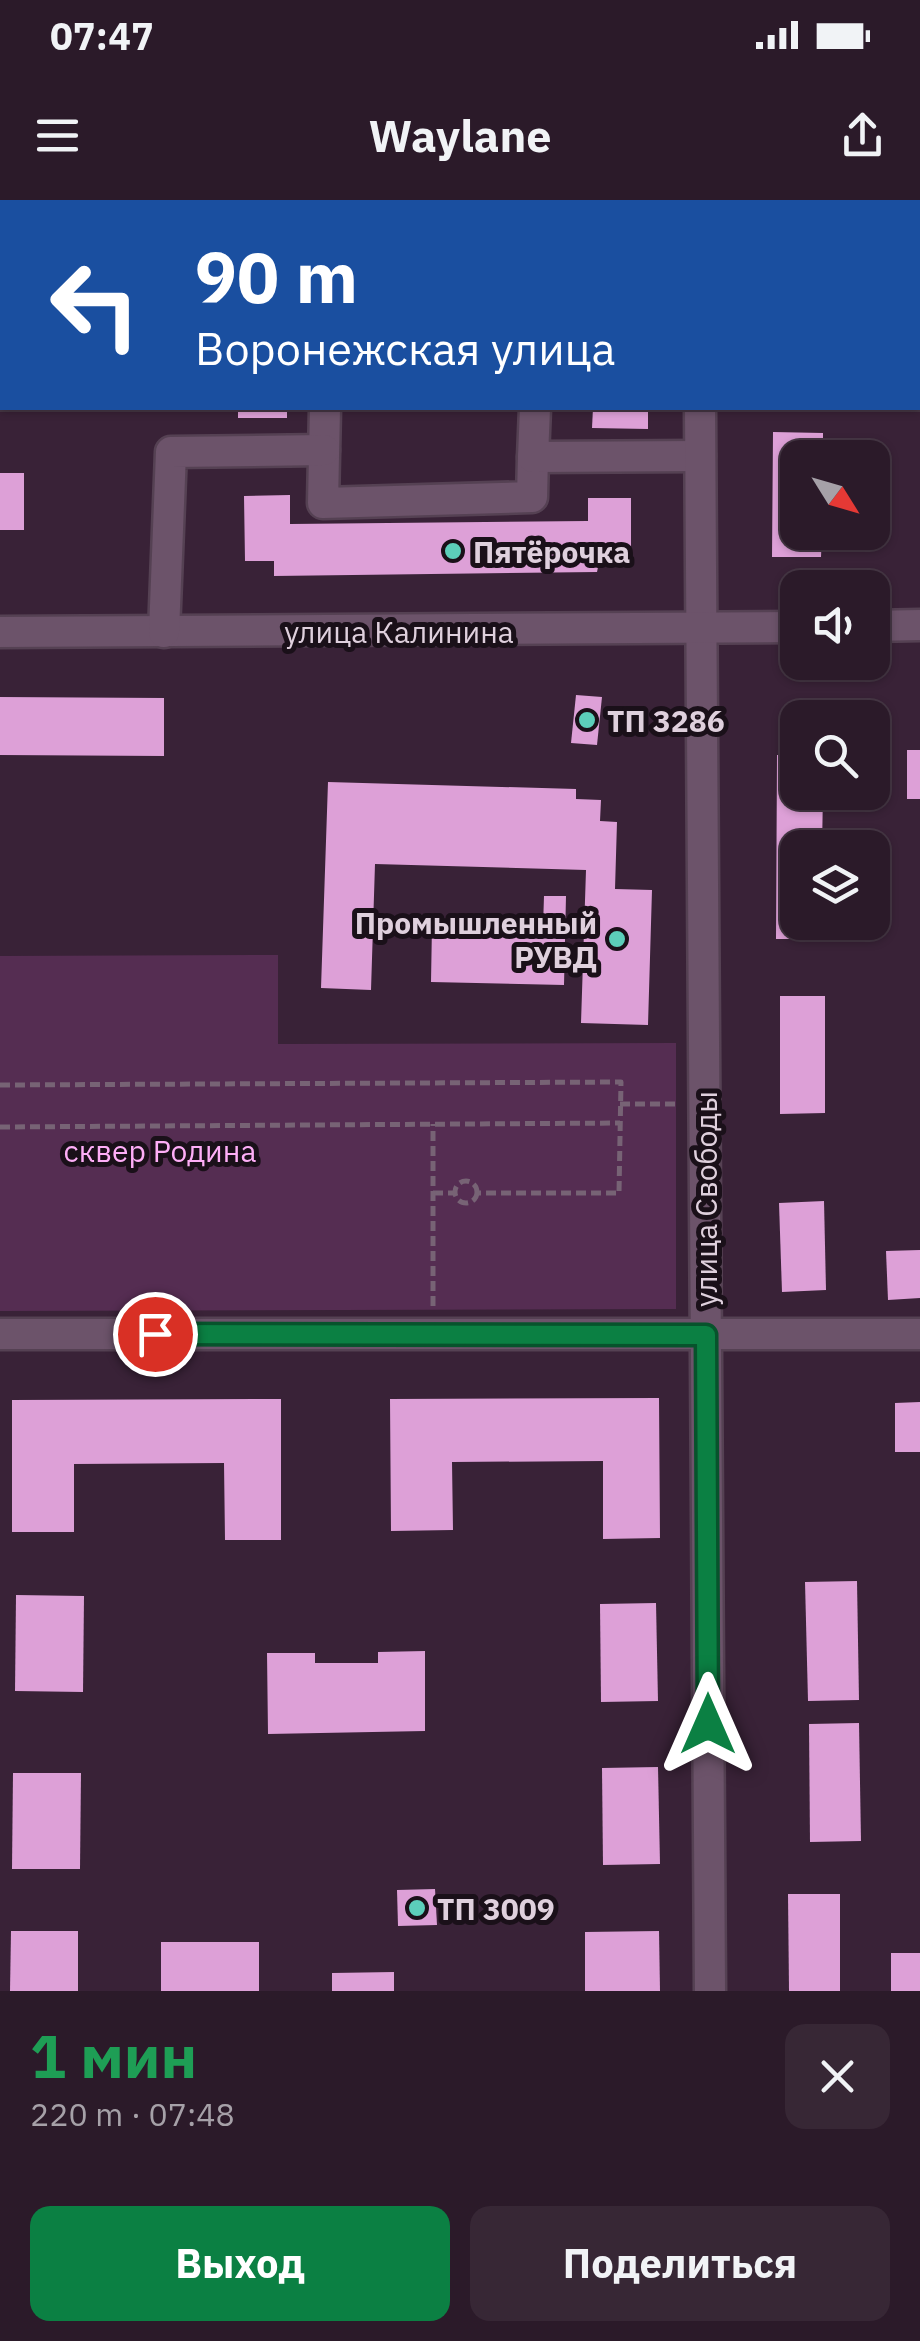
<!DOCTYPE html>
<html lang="ru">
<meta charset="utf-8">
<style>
body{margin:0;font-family:"IBM Plex Sans",sans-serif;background:#372735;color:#f1f3f6;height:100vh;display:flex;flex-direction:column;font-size:38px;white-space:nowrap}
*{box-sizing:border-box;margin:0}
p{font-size:32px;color:#a6a1a8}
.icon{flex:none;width:55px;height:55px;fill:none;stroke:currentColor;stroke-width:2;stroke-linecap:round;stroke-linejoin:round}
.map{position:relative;height:1791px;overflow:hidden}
.side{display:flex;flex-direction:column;background:#2b1a29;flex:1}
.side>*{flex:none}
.banner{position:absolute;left:0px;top:0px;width:920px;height:210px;box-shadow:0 2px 8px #0004,0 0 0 2px #473846;background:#1a4fa0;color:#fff;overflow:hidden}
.needle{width:65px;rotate:127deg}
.buttons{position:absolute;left:780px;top:240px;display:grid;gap:20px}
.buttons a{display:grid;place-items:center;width:110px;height:110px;border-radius:20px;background:#2b1a29;box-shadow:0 2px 8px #0004,0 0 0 2px #473846;font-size:50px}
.pin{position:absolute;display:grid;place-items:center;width:85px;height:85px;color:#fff;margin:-42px;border:5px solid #fff;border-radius:50%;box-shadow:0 2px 10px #0007}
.me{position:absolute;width:110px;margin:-55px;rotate:0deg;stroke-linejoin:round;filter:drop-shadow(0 0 8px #0008)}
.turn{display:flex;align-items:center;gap:35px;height:210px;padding:0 30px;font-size:45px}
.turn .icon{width:130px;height:130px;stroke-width:2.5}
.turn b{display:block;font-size:70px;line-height:85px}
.round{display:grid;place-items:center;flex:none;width:105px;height:105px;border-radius:20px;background:#372735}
.headline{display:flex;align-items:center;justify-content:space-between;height:170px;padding:0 30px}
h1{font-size:60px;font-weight:800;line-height:75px;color:#1e9e55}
.cta{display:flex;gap:20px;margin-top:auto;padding:20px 30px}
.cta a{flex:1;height:115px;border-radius:20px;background:#0b8043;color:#fff;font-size:40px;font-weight:800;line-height:115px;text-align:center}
.cta a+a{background:#372735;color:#f1f3f6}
.status{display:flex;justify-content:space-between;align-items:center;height:70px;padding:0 50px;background:#2b1a29;direction:ltr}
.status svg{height:28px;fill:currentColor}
header{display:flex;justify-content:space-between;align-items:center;height:130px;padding:0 30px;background:#2b1a29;font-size:45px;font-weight:800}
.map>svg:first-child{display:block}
.green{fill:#552d52}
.building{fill:#dda0d7}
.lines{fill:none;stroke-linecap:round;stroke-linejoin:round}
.minor-casing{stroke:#554153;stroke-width:35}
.path{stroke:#776375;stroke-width:5;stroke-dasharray:10 5;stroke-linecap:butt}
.minor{stroke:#6c536a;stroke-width:30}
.route-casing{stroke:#07532c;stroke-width:25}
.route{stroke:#0b8043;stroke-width:18}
.poi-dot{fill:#5cceba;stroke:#1a1019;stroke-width:4}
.labels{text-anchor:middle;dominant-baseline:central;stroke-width:10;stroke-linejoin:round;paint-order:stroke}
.poi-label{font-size:30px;font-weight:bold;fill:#dfd0dd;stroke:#1a1019;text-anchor:start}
.street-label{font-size:30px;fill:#dfd0dd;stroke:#1a1019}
.park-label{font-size:30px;fill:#feaef7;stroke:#1a1019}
</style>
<div class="status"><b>07:47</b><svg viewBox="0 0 49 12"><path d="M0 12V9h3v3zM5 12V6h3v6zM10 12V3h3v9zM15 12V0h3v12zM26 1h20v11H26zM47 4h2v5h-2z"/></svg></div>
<header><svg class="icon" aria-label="menu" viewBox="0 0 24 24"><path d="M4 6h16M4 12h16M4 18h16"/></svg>Waylane<svg class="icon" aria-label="share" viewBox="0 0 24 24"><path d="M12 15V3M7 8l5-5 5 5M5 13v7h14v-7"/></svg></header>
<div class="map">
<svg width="920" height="1791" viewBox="0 0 920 1791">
<rect width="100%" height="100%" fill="#392237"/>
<path class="green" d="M 278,755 L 278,844 L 676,843 L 676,1109 L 0,1111 L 0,756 Z"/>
<g class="building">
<rect x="238" y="208" width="49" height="10"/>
<path d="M 593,208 L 648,208 L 648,229 L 592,228 Z"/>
<path d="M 773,232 L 823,233 L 823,258 L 798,258 L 798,332 L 822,332 L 821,357 L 772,357 Z"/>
<rect x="0" y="273" width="24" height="57"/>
<path d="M 290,295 L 290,324 L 588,321 L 588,298 L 631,298 L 631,357 L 600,358 L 597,372 L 274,376 L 274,361 L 245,361 L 244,296 Z"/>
<path d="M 576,495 L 602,497 L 597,545 L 571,543 Z"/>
<path d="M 0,497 L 164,498 L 164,556 L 0,555 Z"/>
<rect x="907" y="550" width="13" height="49"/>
<path d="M 777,555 L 798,555 L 798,592 L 823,592 L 822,648 L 798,648 L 798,722 L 822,722 L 822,739 L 776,739 Z"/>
<path d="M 328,582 L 576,589 L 576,599 L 601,600 L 600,621 L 617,622 L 615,689 L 652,690 L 648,825 L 581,823 L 586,670 L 375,664 L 371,790 L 321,788 Z"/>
<path d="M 544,696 L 566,696 L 564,785 L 431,782 L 432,725 L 543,727 Z"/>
<path d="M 780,796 L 825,796 L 825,913 L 780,914 Z"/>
<path d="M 824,1001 L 826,1090 L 782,1092 L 779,1003 Z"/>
<path d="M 920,1050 L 920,1098 L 888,1100 L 886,1051 Z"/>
<path d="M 659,1198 L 660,1338 L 603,1339 L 603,1261 L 452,1262 L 453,1330 L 391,1331 L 390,1199 Z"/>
<path d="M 281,1199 L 281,1340 L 225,1340 L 224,1263 L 74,1264 L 74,1332 L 12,1332 L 12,1200 Z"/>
<path d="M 920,1202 L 920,1252 L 895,1252 L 895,1203 Z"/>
<path d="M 857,1381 L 859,1500 L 808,1501 L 805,1382 Z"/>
<path d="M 16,1395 L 84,1396 L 83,1492 L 15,1491 Z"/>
<path d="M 656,1403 L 658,1501 L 601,1502 L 600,1404 Z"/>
<path d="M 425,1451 L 425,1531 L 268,1534 L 267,1453 L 315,1453 L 315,1463 L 378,1463 L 378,1452 Z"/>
<path d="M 859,1523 L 861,1641 L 810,1642 L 809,1524 Z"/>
<path d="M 658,1567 L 660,1664 L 603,1665 L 602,1568 Z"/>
<path d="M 13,1573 L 81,1573 L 80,1669 L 12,1669 Z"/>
<path d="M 435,1689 L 437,1725 L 398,1726 L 397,1690 Z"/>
<path d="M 788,1694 L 840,1694 L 840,1791 L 789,1791 Z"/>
<path d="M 11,1731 L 78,1731 L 78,1791 L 10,1791 Z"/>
<path d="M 659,1731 L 660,1791 L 585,1791 L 585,1732 Z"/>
<rect x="161" y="1742" width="98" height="49"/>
<rect x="891" y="1753" width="29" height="38"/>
<path d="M 394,1772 L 394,1791 L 332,1791 L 332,1773 Z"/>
</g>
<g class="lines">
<g class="minor-casing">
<g id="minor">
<path d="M 699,0 L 699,2"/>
<path d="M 330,2 L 330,0"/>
<path d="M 542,2 L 543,0"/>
<path d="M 325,208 L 323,303 L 532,297 L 533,257"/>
<path d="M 535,208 L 533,257 L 700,256"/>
<path d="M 700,208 L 710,1791"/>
<path d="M 872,426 L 920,425"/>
<path d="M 0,432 L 798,427"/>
<path d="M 164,432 L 171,252 L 324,250"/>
<path d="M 0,1134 L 920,1134"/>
</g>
</g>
<g class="path">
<path d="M 0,885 L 621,882 L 619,993 L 477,993"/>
<path d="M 620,904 L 677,904"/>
<path d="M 0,927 L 620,923"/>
<circle cx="466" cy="992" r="11"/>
<path d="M 433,993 L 455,993"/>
<path d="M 433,1106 L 433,924"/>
</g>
<use href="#minor" class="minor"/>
</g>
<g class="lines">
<g class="route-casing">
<path id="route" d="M 155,1134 L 706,1135 L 708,1524"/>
</g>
<use href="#route" class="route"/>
</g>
<g class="poi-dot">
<circle cx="453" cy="351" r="10"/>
<circle cx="587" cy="520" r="10"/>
<circle cx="617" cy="739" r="10"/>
<circle cx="417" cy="1708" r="10"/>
</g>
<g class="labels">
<g class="poi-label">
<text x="473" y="351">Пятёрочка</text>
<text x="607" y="520">ТП 3286</text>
<text x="597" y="722" text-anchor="end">Промышленный<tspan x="597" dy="34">РУВД</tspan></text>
<text x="437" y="1708">ТП 3009</text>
</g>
<g class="street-label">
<text x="399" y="431">улица Калинина</text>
<text transform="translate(705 999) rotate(-90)">улица Свободы</text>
</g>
<g class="park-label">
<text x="160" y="950">сквер Родина</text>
</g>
</g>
</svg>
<div class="buttons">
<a><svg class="needle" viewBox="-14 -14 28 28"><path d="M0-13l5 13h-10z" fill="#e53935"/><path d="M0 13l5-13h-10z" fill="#a6a1a8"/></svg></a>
<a><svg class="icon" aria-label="sound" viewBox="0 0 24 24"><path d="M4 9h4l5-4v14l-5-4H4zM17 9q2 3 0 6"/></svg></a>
<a><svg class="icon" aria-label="search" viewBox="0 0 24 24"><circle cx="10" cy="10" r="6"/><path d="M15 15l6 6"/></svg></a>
<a><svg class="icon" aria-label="layers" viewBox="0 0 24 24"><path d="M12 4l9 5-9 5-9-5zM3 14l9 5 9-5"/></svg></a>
</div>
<div class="pin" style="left:155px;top:1134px;background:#d93025"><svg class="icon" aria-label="arrive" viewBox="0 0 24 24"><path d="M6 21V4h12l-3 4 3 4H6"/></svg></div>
<svg class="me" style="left:708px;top:1524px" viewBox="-20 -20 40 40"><path d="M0-17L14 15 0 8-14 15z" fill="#0b8043" stroke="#fff" stroke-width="4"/></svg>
<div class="banner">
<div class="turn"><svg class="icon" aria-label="left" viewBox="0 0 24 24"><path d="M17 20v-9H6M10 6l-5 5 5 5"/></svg><div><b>90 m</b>Воронежская улица</div></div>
</div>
</div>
<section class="side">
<div class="headline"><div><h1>1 мин</h1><p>220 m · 07:48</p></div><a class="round"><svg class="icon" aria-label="close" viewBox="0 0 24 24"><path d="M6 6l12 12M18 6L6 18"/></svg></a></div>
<div class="cta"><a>Выход</a><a>Поделиться</a></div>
</section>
